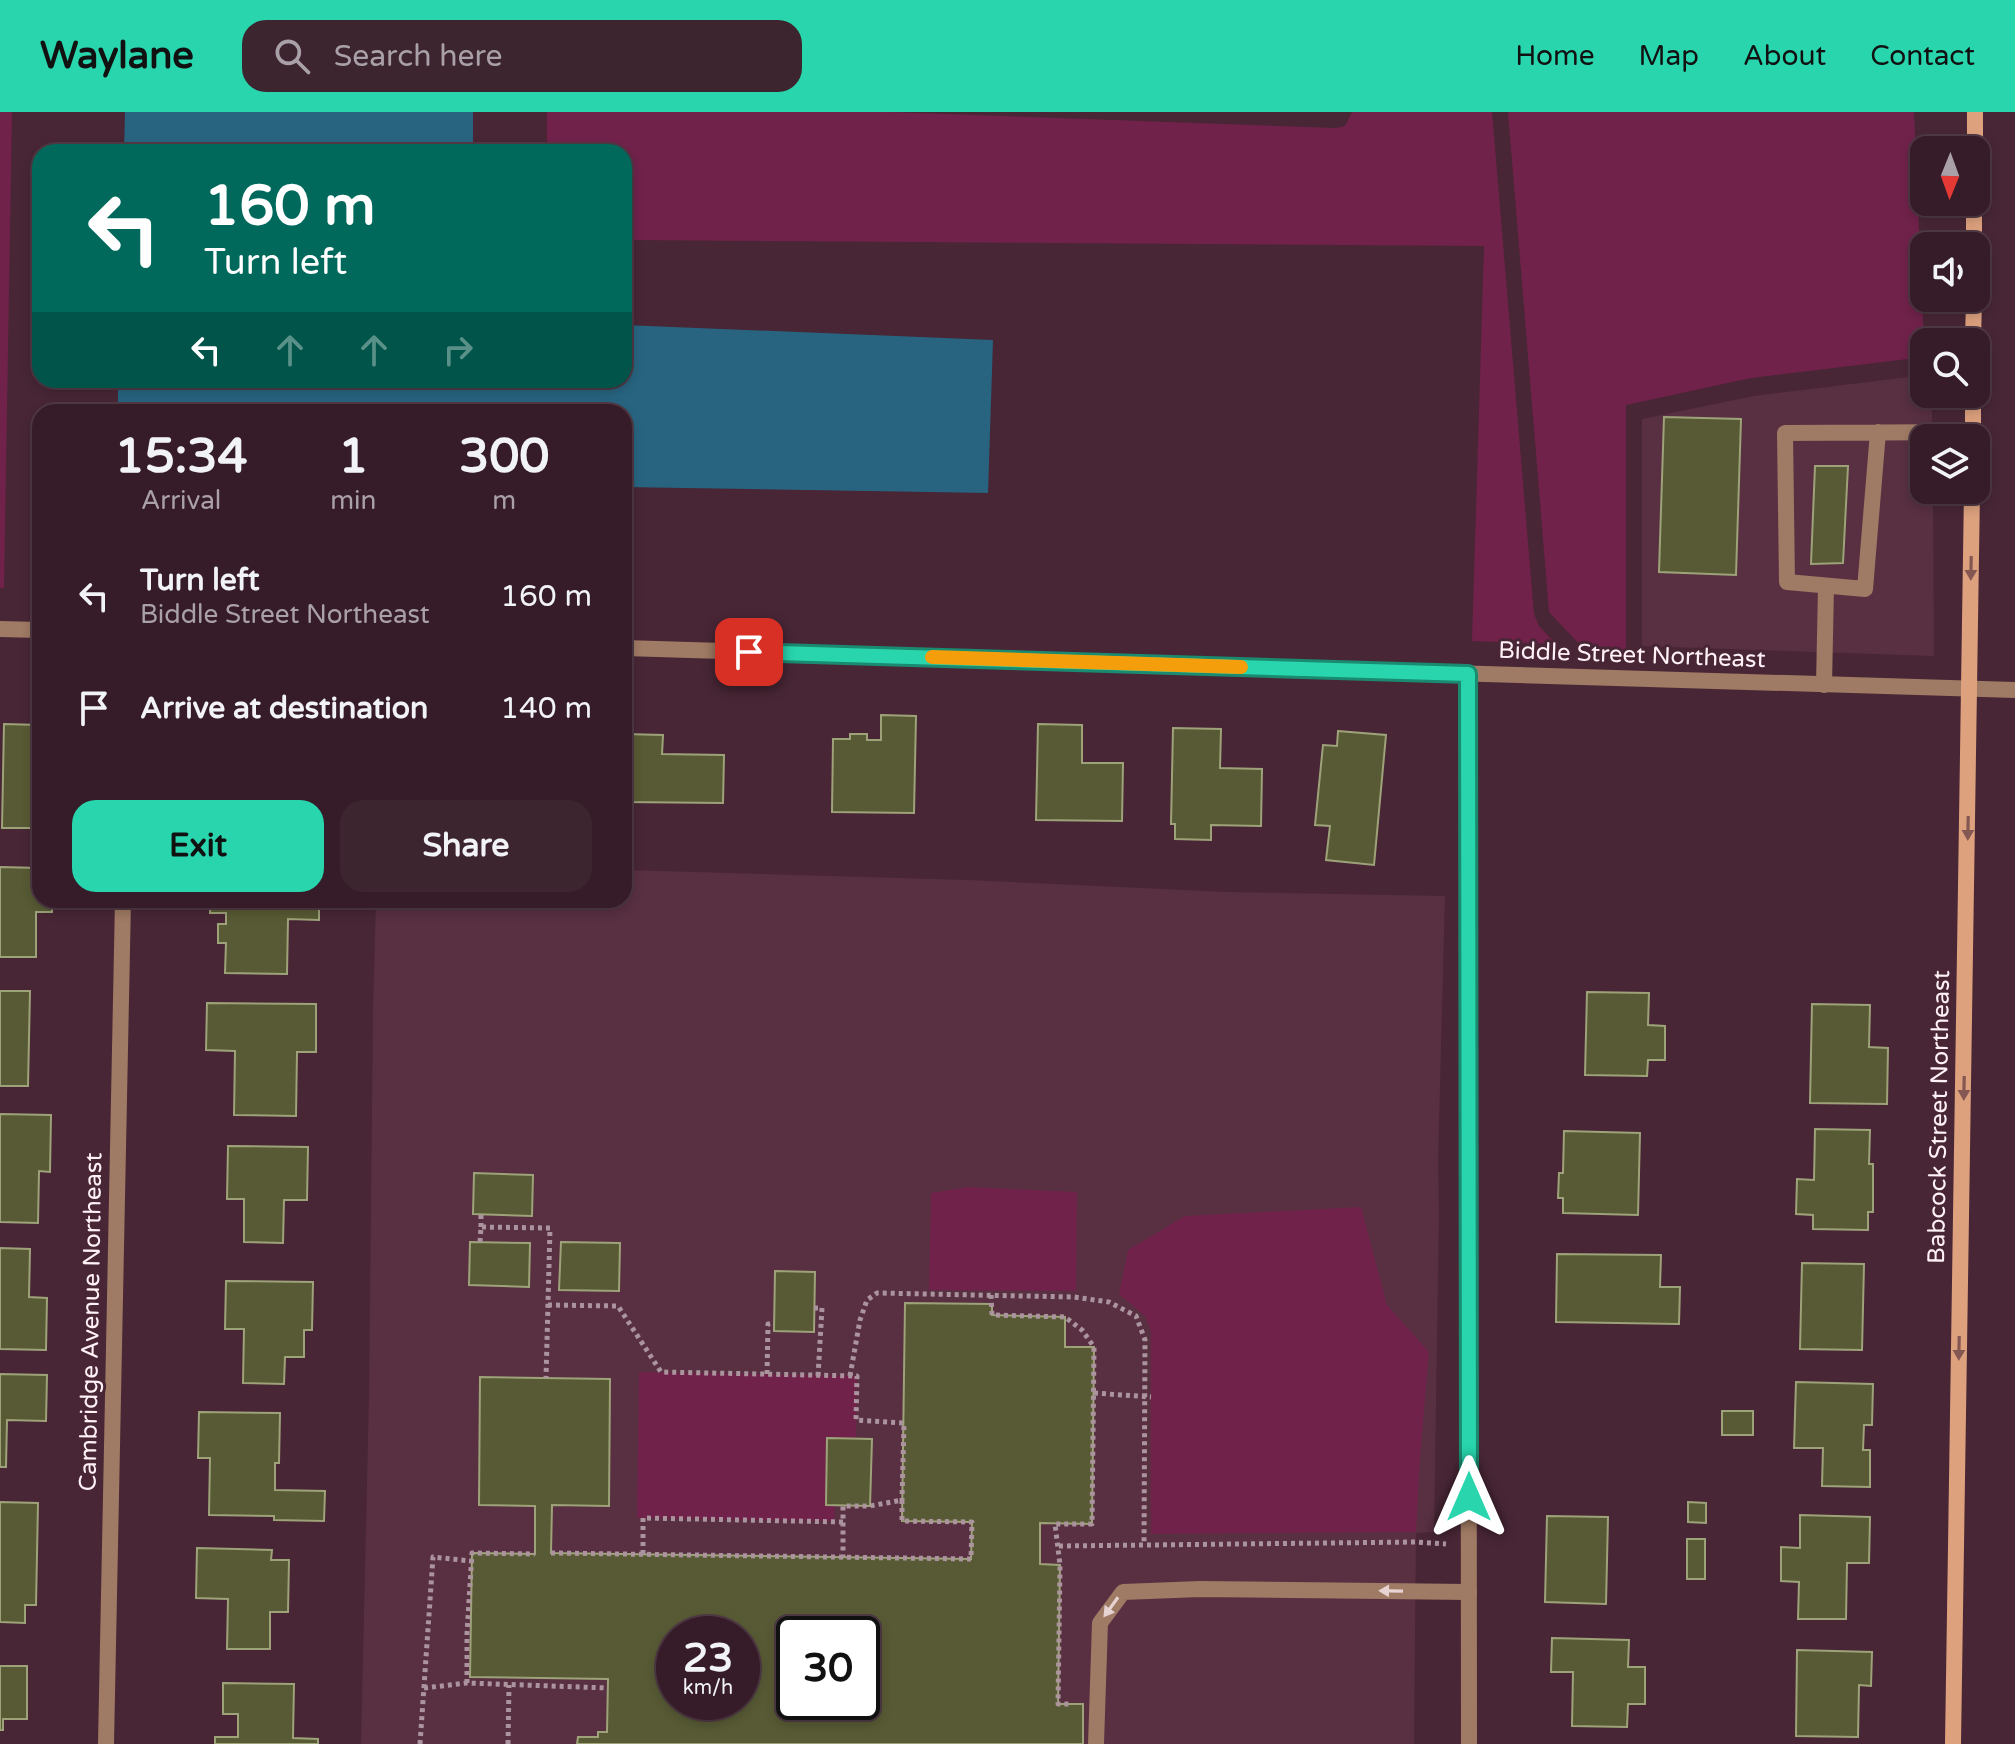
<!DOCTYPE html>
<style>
body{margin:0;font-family:"Varela Round",sans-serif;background:#3d2530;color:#f1f3f6;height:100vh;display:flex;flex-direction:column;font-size:30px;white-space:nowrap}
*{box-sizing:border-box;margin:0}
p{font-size:26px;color:#aaa1a8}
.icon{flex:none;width:44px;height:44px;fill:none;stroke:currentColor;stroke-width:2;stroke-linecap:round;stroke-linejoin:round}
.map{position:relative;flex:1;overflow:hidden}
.panel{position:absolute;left:32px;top:292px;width:600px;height:504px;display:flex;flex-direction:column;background:#361c28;border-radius:24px;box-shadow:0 4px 12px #0003,0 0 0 2px #503a45}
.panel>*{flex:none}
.guide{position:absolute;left:32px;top:32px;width:600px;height:244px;border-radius:24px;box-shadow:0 4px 12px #0003,0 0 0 2px #503a45;background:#00695c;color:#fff;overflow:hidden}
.needle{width:52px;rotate:181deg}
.fabs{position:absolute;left:1910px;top:24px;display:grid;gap:16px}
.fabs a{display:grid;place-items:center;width:80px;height:80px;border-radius:16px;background:#361c28;box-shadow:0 4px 12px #0003,0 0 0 2px #503a45;font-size:40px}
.speed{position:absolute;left:656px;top:1504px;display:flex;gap:16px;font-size:40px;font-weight:700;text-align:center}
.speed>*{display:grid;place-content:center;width:104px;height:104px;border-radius:50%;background:#361c28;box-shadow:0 4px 12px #0003,0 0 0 2px #503a45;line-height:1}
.speed small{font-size:20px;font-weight:400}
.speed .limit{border:4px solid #111;border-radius:12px;background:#fff;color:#111}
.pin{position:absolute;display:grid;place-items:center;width:68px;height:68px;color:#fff;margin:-34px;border-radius:16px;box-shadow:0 4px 12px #0006}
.me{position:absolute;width:88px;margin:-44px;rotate:0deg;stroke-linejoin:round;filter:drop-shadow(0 0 6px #0008)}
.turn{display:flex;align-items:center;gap:28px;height:168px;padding:0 40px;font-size:36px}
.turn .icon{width:104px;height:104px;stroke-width:2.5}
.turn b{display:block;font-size:56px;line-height:68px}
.lanes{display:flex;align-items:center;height:76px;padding:0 40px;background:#0003;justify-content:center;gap:40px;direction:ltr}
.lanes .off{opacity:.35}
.eta{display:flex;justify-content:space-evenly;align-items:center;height:136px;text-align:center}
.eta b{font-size:48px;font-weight:800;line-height:56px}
.button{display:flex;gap:16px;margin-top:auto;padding:16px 40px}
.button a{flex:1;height:92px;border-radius:24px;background:#28d5ad;color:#111;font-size:32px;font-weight:800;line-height:92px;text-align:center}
.button a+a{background:#3d2530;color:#f1f3f6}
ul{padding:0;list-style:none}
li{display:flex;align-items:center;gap:24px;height:112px;padding:0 40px}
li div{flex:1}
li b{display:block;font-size:30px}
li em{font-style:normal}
header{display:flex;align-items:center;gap:48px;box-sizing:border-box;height:112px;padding:0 40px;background:#28d5ad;color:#111}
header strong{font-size:38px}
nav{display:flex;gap:44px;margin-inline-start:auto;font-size:28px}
.search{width:560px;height:72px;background:#3d2530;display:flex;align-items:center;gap:20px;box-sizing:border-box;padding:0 28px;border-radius:24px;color:#aaa1a8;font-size:30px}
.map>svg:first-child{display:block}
.built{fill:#583042;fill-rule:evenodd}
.green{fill:#70224a}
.water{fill:#286480}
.building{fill:#575a34;stroke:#9ea279;stroke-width:2;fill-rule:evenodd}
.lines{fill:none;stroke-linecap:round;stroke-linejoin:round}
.path{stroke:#ab949d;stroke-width:5;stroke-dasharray:4 4;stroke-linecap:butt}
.service{stroke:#9f7a64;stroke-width:16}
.minor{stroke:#9f7a64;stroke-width:16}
.secondary{stroke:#dda17e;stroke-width:16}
.oneway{fill:#845752}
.oneway2{fill:#e7d3d2}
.route-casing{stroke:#1a8a70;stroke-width:20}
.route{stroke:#28d5ad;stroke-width:14}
.slow{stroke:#f59e0b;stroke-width:14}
.labels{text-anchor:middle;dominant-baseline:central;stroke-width:6;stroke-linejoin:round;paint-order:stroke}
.street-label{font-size:24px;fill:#fff1f6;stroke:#482635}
</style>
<header>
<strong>Waylane</strong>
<div class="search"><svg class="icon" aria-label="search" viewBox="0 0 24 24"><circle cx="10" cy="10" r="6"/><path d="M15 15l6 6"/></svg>Search here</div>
<nav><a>Home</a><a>Map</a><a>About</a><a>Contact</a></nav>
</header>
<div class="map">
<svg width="2015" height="1632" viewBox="0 0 2015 1632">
<rect width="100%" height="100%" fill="#482635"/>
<g class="built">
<path d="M 1924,254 L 1924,282 L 1932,282 L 1932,326 L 1924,326 L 1924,378 L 1933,378 L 1934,544 L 1642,534 L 1642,307 L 1754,284 L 1909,265 Z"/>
<path d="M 624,758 L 968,768 L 1227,780 L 1445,784 L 1438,1050 L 1439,1101 L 1434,1420 L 1416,1421 L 1414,1632 L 361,1632 L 369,1284 L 373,896 L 376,788 L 624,788 ZM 674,1522 L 742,1522 L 742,1590 L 674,1590 ZM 794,1522 L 862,1522 L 862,1590 L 794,1590 Z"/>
</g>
<g class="green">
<path d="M 0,0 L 12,0 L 4,476 L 0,476 Z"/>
<path d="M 547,0 L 889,0 L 1336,16 L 1345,14 L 1352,0 L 1492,0 L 1534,502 L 1539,514 L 1556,532 L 1472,529 L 1484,134 L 624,128 L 624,40 L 547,40 Z"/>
<path d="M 1508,0 L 1914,0 L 1924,231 L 1908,247 L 1751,266 L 1626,293 L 1626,545 L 1584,537 L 1549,500 Z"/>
<path d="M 968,1075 L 1077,1080 L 1076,1179 L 929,1178 L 931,1081 Z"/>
<path d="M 1361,1095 L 1387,1193 L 1429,1240 L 1420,1345 L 1416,1420 L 1151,1422 L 1151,1219 L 1145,1204 L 1119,1182 L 1128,1138 L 1185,1104 Z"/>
<path d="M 639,1260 L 857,1264 L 856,1326 L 827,1327 L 835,1393 L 834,1409 L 637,1406 Z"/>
</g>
<g class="water">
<path d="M 125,0 L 473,0 L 473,40 L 124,40 Z"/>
<path d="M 624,213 L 993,228 L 988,381 L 624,375 L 624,300 L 118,300 L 118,268 L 624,268 Z"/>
</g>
<g class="building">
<path d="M 1664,305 L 1741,307 L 1736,463 L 1659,460 Z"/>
<path d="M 1815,354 L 1848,354 L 1843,451 L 1811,452 Z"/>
<path d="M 881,603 L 916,604 L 914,701 L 832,700 L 833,627 L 850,627 L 850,622 L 867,622 L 867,628 L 881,628 Z"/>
<path d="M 4,612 L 40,613 L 40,716 L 2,716 Z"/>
<path d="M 1038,612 L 1082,613 L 1082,651 L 1123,651 L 1122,709 L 1036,708 Z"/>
<path d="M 1173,616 L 1221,617 L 1220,656 L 1262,657 L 1261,714 L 1211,713 L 1211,728 L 1175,727 L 1175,712 L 1171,712 Z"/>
<path d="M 1338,619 L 1386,623 L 1374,753 L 1326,748 L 1330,714 L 1315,713 L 1323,633 L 1337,634 Z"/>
<path d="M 624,622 L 663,623 L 662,642 L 724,643 L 723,691 L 624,690 Z"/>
<path d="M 0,755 L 40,756 L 40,788 L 52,788 L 52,800 L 36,800 L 36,845 L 0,845 Z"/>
<path d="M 211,788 L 319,788 L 319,808 L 288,807 L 287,862 L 225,861 L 226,831 L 218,831 L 218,812 L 226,812 L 226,801 L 210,801 Z"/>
<path d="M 0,879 L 30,879 L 28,974 L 0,974 Z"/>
<path d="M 1587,880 L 1649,881 L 1648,913 L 1665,914 L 1665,948 L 1648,948 L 1647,964 L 1585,963 Z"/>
<path d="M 207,891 L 316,892 L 316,940 L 297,940 L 296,1004 L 234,1003 L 235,939 L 206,938 Z"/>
<path d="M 1812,892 L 1870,893 L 1869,935 L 1888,936 L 1887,992 L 1810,991 Z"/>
<path d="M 0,1002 L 51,1003 L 50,1060 L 39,1059 L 38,1111 L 0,1110 Z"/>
<path d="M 1815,1017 L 1870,1018 L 1869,1052 L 1873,1052 L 1873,1100 L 1868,1100 L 1868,1118 L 1813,1117 L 1813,1103 L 1796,1102 L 1797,1067 L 1814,1068 Z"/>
<path d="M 1564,1019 L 1640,1021 L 1638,1103 L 1563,1101 L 1563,1086 L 1558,1086 L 1559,1061 L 1563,1061 Z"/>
<path d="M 228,1034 L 308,1035 L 307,1088 L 284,1088 L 283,1131 L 244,1130 L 244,1087 L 227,1087 Z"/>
<path d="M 474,1061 L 533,1063 L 532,1104 L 473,1102 Z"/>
<path d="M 470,1130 L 530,1131 L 529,1175 L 469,1173 Z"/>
<path d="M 561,1130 L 620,1131 L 619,1179 L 559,1178 Z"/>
<path d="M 0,1136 L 30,1137 L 29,1185 L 47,1186 L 46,1238 L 0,1237 Z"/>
<path d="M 1557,1142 L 1661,1143 L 1660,1175 L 1680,1175 L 1679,1212 L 1556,1210 Z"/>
<path d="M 1802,1151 L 1864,1152 L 1862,1238 L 1800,1237 Z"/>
<path d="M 775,1159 L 815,1160 L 814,1220 L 774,1219 Z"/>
<path d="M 226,1169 L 313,1170 L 312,1218 L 304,1218 L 304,1245 L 285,1245 L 284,1272 L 243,1271 L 244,1217 L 225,1217 Z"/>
<path d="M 905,1191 L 992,1192 L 992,1203 L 1065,1205 L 1065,1235 L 1094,1235 L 1092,1412 L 1040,1411 L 1040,1452 L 1060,1453 L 1058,1592 L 1083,1592 L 1083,1632 L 577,1632 L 578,1625 L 598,1625 L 598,1620 L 607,1620 L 608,1567 L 470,1565 L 472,1441 L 535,1442 L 535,1394 L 479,1393 L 480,1265 L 610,1267 L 609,1394 L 552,1393 L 551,1441 L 971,1447 L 972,1410 L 902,1409 ZM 674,1522 L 742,1522 L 742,1590 L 674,1590 ZM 794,1522 L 862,1522 L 862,1590 L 794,1590 Z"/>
<path d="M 0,1262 L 47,1263 L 46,1309 L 7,1308 L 6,1355 L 0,1355 Z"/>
<path d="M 1796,1270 L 1873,1272 L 1872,1313 L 1864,1313 L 1863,1338 L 1870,1338 L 1870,1375 L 1822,1374 L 1823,1336 L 1794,1336 Z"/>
<rect x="1722" y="1299" width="31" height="24"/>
<path d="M 199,1300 L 280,1301 L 279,1351 L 275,1351 L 275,1378 L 325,1379 L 324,1409 L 274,1408 L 274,1404 L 209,1403 L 210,1346 L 198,1346 Z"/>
<path d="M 827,1326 L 872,1327 L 870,1394 L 826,1393 Z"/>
<path d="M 0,1390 L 38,1391 L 36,1493 L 25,1493 L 25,1511 L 0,1510 Z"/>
<path d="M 1688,1390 L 1706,1391 L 1706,1411 L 1688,1410 Z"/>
<path d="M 1800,1403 L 1870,1405 L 1869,1451 L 1847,1451 L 1846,1507 L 1798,1507 L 1799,1470 L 1781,1469 L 1781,1435 L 1800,1436 Z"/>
<path d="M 1547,1404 L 1608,1405 L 1606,1492 L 1545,1490 Z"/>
<rect x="1687" y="1427" width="18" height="40"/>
<path d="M 197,1436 L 272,1438 L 271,1448 L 289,1448 L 288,1500 L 270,1500 L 270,1537 L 227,1537 L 228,1487 L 196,1486 Z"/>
<path d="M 1552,1526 L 1629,1528 L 1628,1555 L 1645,1555 L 1645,1592 L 1628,1592 L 1627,1615 L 1572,1614 L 1573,1560 L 1551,1560 Z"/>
<path d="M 1797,1538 L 1872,1540 L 1871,1574 L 1859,1573 L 1858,1625 L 1796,1624 Z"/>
<path d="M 0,1554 L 27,1554 L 27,1607 L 3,1607 L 3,1618 L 0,1618 Z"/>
<path d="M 223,1571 L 294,1572 L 293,1626 L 318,1627 L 318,1632 L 215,1632 L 215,1625 L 238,1625 L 238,1602 L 223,1602 Z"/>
</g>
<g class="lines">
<g class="path">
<path d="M 481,1115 L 481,1102"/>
<path d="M 480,1130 L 481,1115 L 550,1116 L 546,1266"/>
<path d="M 991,1183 L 992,1203 L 1065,1205 L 1082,1218 L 1094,1235 L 1092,1412 L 1055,1412 L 1060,1453 L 1058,1592 L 1071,1592"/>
<path d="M 548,1193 L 618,1194 L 661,1260 L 857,1264 L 856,1308 L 904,1311 L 902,1388"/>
<path d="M 814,1196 L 822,1196 L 818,1264"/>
<path d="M 767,1262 L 768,1212 L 774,1212"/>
<path d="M 850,1264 L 860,1208 L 867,1188 L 877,1181 L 1074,1185 L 1109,1190 L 1136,1204 L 1145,1228 L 1144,1433"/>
<path d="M 1094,1281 L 1151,1285"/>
<path d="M 1059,1434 L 1416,1430 L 1446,1432"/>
<path d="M 551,1441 L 971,1447 L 972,1410 L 902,1409 L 902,1388 L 870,1394 L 843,1394 L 843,1445"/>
<path d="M 643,1442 L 643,1406 L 843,1410"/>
<path d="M 467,1571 L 467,1521 L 472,1441 L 535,1442"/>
<path d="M 424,1576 L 467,1571 L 608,1576"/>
<path d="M 420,1632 L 433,1445 L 471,1449"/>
<path d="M 508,1632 L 509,1573"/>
</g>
<g class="service">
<path d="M 1878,320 L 1865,477 L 1787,470 L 1785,321 C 1847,321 1910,320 1973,320"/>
<path d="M 1824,573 L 1826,474"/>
<path d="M 1096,1632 L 1100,1511 L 1123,1480 L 1200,1477 L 1469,1480"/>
</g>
<g class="minor">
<path d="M 0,517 L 40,518"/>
<path d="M 624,536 L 2015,578"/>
<path d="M 1468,562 L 1469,1632"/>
<path d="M 106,1632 L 123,788"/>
</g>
<g class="secondary">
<path d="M 1975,38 L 1975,0"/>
<path d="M 1974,134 L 1974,90"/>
<path d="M 1973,230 L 1974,186"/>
<path d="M 1973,326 L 1973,282"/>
<path d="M 1953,1632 L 1972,378"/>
</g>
</g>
<defs><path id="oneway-solid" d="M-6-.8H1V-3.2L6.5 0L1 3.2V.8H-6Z" transform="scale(2)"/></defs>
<g class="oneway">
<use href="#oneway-solid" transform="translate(1971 456) rotate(91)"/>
<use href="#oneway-solid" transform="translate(1968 716) rotate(91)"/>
<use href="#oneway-solid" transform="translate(1964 976) rotate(91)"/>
<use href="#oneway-solid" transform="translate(1959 1236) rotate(91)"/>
</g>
<g class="oneway2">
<use href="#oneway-solid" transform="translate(1391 1479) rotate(-179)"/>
<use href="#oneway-solid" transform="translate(1111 1495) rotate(126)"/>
</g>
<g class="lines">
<g class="route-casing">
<path id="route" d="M 749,540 L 1468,562 L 1469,1385"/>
</g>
<use href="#route" class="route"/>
<path class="slow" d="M 932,545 L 1241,555"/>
</g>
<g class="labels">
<g class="street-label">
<text transform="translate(1632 543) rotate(2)">Biddle Street Northeast</text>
<text transform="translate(1939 1005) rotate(-89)">Babcock Street Northeast</text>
<text transform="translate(91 1210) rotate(-89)">Cambridge Avenue Northeast</text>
</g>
</g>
</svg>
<div class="fabs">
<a><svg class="needle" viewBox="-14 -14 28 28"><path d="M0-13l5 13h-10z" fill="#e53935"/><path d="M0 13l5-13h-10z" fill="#aaa1a8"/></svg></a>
<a><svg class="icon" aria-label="sound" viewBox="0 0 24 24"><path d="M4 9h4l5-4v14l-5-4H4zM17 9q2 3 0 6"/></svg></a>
<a><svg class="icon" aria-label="search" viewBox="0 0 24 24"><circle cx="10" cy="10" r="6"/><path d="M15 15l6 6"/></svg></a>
<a><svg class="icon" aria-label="layers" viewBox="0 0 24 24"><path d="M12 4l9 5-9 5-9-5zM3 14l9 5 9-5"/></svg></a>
</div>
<div class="speed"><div>23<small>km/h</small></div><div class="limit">30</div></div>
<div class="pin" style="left:749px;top:540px;background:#d93025"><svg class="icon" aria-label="arrive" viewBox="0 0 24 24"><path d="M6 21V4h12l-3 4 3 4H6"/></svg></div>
<svg class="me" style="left:1469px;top:1385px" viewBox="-20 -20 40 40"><path d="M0-17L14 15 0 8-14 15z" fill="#28d5ad" stroke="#fff" stroke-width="4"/></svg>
<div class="guide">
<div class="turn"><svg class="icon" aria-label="left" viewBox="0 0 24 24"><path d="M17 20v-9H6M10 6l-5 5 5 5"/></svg><div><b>160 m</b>Turn left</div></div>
<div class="lanes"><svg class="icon" aria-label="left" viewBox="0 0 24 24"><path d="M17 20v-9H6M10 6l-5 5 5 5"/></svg><svg class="icon off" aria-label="ahead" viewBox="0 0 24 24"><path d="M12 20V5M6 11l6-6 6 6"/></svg><svg class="icon off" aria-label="ahead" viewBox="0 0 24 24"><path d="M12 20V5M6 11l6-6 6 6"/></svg><svg class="icon off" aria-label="right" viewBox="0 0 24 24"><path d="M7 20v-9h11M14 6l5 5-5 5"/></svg></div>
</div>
<section class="panel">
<div class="eta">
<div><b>15:34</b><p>Arrival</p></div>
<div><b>1</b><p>min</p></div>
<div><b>300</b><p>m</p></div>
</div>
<ul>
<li><svg class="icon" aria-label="left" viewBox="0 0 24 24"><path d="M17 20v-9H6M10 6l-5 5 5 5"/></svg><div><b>Turn left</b><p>Biddle Street Northeast</p></div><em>160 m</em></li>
<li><svg class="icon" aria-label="arrive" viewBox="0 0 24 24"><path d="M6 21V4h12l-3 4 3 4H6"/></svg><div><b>Arrive at destination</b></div><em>140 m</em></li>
</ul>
<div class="button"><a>Exit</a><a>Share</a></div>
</section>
</div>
